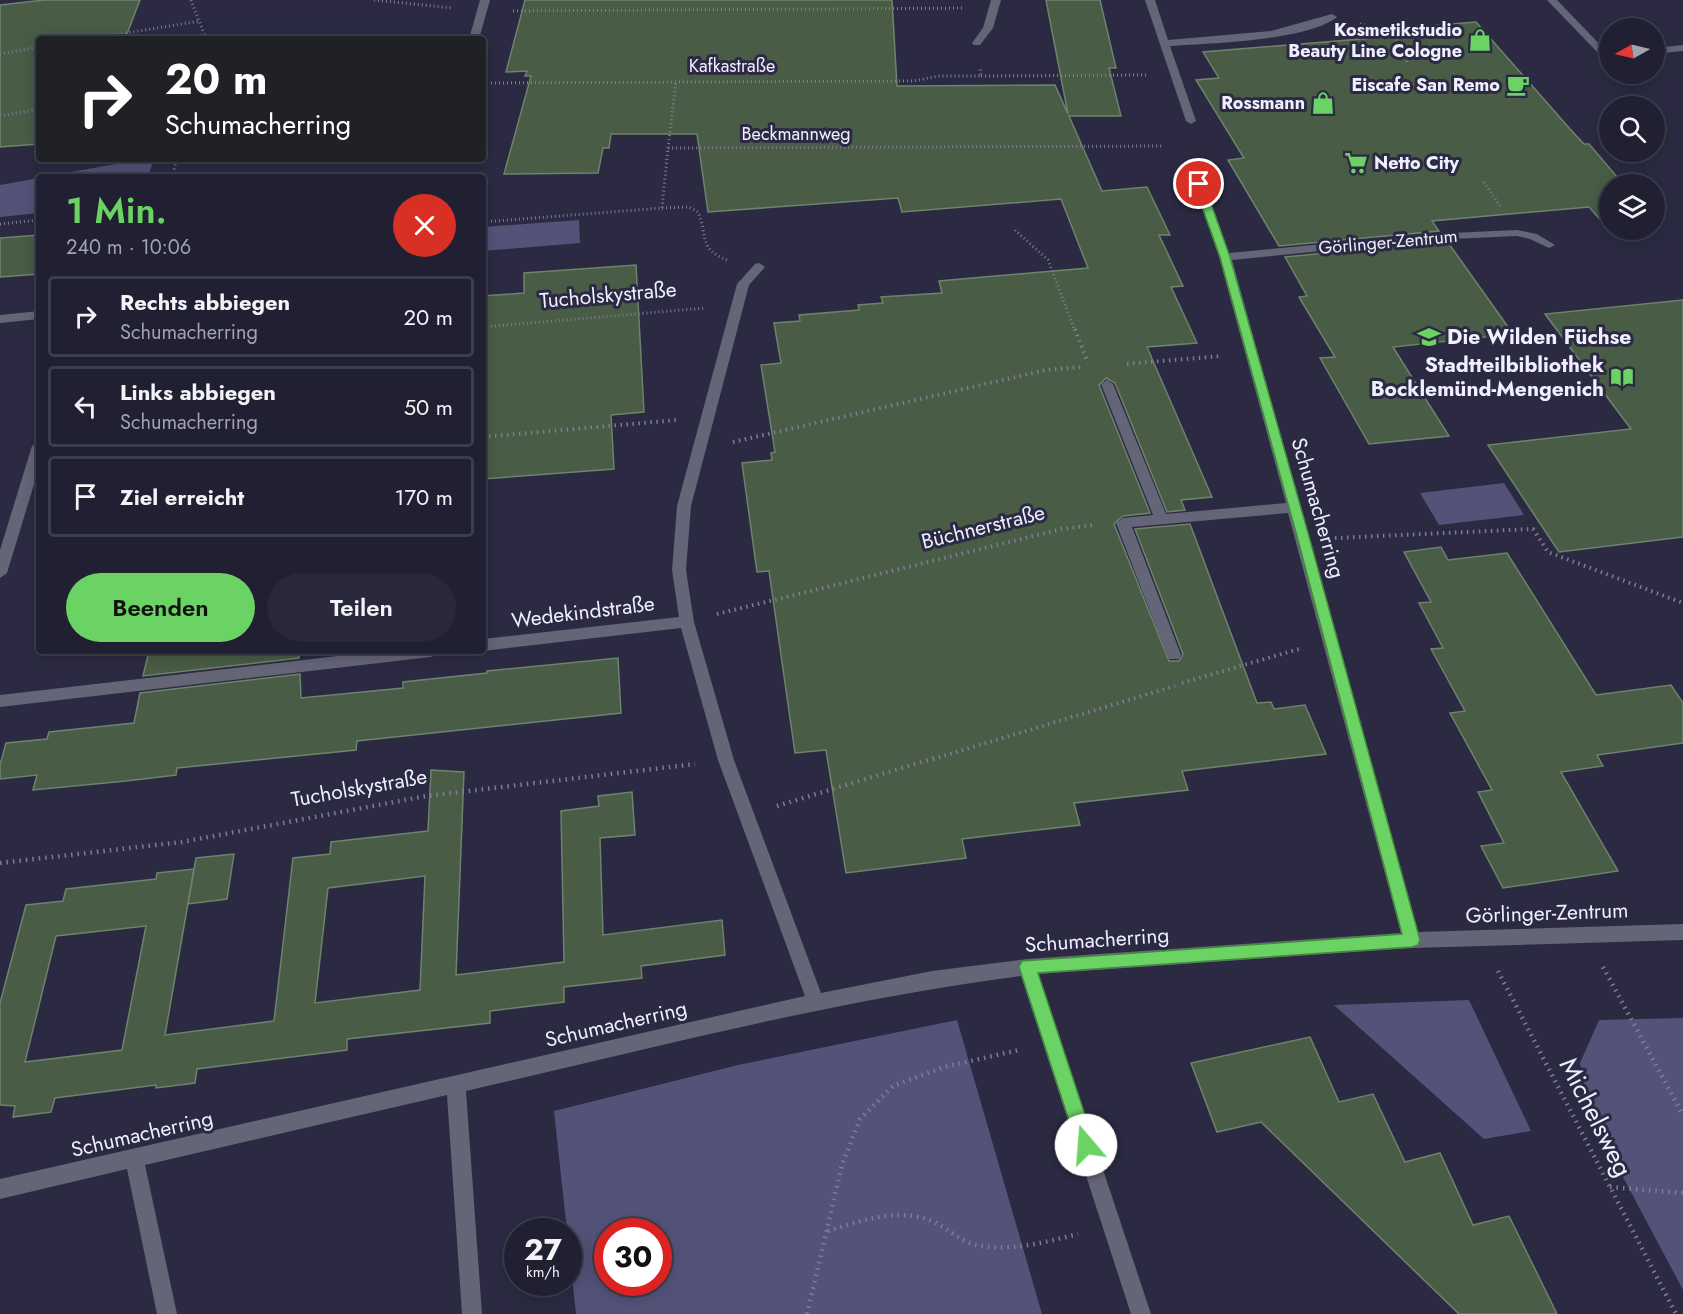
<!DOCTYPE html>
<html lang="de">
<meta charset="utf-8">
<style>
body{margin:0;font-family:Jost,sans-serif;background:#28283a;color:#f1f3f6;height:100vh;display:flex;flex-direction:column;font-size:22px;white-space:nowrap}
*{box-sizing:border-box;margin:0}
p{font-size:20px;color:#a2a3ac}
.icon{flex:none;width:33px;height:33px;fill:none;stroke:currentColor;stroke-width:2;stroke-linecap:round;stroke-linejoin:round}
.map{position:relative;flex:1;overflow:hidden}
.sheet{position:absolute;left:36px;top:174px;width:450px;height:480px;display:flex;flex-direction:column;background:#202032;border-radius:6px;box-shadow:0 3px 15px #0003,0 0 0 2px #3d3e4d}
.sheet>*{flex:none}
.hud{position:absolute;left:36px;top:36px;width:450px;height:126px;border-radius:6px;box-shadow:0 3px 15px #0003,0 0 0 2px #3d3e4d;background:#202124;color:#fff;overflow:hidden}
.needle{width:39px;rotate:262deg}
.fabs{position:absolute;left:1599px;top:18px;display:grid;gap:12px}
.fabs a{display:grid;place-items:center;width:66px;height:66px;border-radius:50%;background:#202032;box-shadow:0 3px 15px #0003,0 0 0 2px #3d3e4d;font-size:30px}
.speed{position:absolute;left:504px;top:1218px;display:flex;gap:12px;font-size:30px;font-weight:700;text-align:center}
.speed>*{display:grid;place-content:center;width:78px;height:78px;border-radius:50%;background:#202032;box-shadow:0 3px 15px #0003,0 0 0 2px #3d3e4d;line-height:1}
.speed small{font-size:15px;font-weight:400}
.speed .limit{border:9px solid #d22;background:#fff;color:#111}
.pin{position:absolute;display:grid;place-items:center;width:51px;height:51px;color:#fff;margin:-26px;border:3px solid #fff;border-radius:50%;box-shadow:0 2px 6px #0007}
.me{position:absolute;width:66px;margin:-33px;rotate:342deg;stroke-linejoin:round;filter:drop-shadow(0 0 4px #0008)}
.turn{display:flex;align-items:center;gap:21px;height:126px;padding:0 30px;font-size:27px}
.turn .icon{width:78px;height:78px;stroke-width:2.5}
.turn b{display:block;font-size:42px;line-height:51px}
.round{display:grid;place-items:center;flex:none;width:63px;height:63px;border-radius:32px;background:#28283a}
.headline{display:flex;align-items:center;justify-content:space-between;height:102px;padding:0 30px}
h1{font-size:36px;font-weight:600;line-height:45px;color:#6ad364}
.cta{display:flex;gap:12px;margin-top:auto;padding:12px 30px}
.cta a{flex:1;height:69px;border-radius:36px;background:#6ad364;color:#111;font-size:24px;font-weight:600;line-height:69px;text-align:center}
.cta a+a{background:#28283a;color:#f1f3f6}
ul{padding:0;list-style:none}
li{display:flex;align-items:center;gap:18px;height:81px;margin:0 12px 9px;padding:0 18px;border:3px solid #3d3e4d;border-radius:6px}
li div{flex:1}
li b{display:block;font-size:22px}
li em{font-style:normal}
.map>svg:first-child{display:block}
.green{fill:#545278;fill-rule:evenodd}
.building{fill:#485c46;stroke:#6e836c;stroke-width:1.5;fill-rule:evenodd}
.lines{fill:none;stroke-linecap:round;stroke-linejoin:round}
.path-far2{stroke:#7e7d92;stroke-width:3;stroke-dasharray:1 3;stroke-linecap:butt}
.path-far1{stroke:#7e7d92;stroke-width:4;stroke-dasharray:1.5 4.5;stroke-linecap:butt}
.path{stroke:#7e7d92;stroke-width:4.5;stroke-dasharray:1.5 5;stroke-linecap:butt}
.minor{fill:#656578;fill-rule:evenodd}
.route{fill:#6ad364;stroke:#458941;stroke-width:1.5}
.labels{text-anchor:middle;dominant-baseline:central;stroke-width:6;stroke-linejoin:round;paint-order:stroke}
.far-poi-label{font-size:18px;font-weight:bold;fill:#efefff;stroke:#2b2a42;text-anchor:end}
.far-street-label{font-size:18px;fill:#efefff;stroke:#2b2a42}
.street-label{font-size:21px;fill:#efefff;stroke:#2b2a42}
.poi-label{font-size:21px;font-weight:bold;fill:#efefff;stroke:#2b2a42;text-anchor:start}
.near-street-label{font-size:26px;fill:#efefff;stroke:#2b2a42}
</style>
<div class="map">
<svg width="1683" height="1314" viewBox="0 0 1683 1314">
<rect width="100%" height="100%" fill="#2b2a42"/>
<g class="green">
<path d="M 144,159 L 154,159 L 148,177 L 43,177 Z"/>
<path d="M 39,178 L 39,213 L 0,217 L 0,185 Z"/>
<path d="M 579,220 L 580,243 L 483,251 L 483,227 Z"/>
<path d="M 1504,483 L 1524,515 L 1439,525 L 1420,493 Z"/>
<path d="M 1469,1000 L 1531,1131 L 1484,1139 L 1334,1005 Z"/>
<path d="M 1683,1018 L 1683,1290 L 1590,1115 L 1580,1063 L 1599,1020 Z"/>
<path d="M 957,1020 L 1042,1314 L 576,1314 L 554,1111 L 738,1065 ZM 608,1232 L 658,1232 L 658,1282 L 608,1282 Z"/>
</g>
<g class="building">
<path d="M 44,0 L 140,0 L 125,39 L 39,39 L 39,144 L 0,147 L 0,5 Z"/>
<path d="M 525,0 L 892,0 L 897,86 L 1055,85 L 1068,114 L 1046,0 L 1100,0 L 1116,68 L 1109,68 L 1121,116 L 1069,116 L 1102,191 L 1147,187 L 1170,235 L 1159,235 L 1183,286 L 1171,287 L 1197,343 L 1147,347 L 1212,497 L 1181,500 L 1185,510 L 1167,512 L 1115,383 L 1106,378 L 1099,385 L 1150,513 L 1123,516 L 1114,524 L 1169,661 L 1179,661 L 1183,654 L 1135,529 L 1190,524 L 1257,703 L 1271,702 L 1274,709 L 1305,705 L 1326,754 L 1182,771 L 1188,790 L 1074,803 L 1080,825 L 962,839 L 966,858 L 846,873 L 826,750 L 795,753 L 769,571 L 757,572 L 742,463 L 772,460 L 771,453 L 775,452 L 761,365 L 781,363 L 774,323 L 800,321 L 799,315 L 859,310 L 858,305 L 883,303 L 881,297 L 942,293 L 939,281 L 1088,268 L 1061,199 L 902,212 L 898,198 L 708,212 L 697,134 L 611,134 L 609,148 L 603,148 L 598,173 L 504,174 L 531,76 L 525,76 L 527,71 L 506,72 Z"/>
<path d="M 1476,22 L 1570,129 L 1584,144 L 1589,144 L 1623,184 L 1610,184 L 1610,224 L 1604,224 L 1589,207 L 1432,221 L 1439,231 L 1279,246 L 1228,160 L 1244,158 L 1196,80 L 1219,78 L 1203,52 L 1409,35 L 1403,28 Z"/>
<path d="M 39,235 L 39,274 L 0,277 L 0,238 Z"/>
<path d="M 1447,241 L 1513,334 L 1393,347 L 1449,436 L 1369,444 L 1320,358 L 1335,357 L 1299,297 L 1307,296 L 1285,257 Z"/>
<path d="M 636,265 L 644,412 L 611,415 L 614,469 L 483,479 L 483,296 L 524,293 L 524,273 Z"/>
<path d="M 1683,300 L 1683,537 L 1559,552 L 1488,445 L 1631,429 L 1545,314 Z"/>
<path d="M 1441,547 L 1448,560 L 1507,553 L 1596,695 L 1671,685 L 1683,703 L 1683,743 L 1597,755 L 1603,766 L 1561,772 L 1618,871 L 1503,888 L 1481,846 L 1504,843 L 1478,792 L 1492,790 L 1450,713 L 1465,711 L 1431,649 L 1443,648 L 1419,603 L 1431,602 L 1404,552 Z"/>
<path d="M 149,651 L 299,651 L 299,658 L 143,676 Z"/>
<path d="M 618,658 L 621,713 L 357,741 L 356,750 L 177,768 L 176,775 L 126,781 L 33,790 L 37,775 L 0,779 L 0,765 L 6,743 L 47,739 L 49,732 L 134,723 L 140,693 L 300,674 L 301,698 L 403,688 L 403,682 L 487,673 L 487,671 Z"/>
<path d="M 431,770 L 464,772 L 456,975 L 564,962 L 561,811 L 599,806 L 598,796 L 632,792 L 635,835 L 600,838 L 603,935 L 722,920 L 725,955 L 641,966 L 642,978 L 564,987 L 564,1002 L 490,1011 L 490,1023 L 347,1039 L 347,1050 L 197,1069 L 195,1083 L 156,1088 L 156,1085 L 55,1098 L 51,1112 L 13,1117 L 15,1106 L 0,1105 L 0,1003 L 26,905 L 63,901 L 66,889 L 156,879 L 157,873 L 194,869 L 165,1035 L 274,1021 L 293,858 L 330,854 L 331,842 L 428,831 ZM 425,876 L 420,990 L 315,1003 L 328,888 ZM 146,926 L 122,1050 L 25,1062 L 56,936 Z"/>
<path d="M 234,854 L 227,899 L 188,904 L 196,858 Z"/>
<path d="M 1310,1037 L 1339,1102 L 1373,1094 L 1405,1162 L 1440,1153 L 1473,1225 L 1509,1216 L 1557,1314 L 1459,1314 L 1261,1122 L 1217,1132 L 1191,1063 Z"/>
</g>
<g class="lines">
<g class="path-far2">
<path d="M 191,0 L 206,39"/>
<path d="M 374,0 L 452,8"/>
<path d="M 513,11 L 965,8"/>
<path d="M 1360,24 C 1384,30 1402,35 1407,62"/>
<path d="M 90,39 L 200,21"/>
<path d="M 0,54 L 39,47"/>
<path d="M 981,76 L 1146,75"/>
<path d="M 483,83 L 914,81 L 938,76 L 981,76 L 980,67"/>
<path d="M 0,116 L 39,109"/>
<path d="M 668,148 L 676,82"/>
<path d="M 172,177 L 177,159"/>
<path d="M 1484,182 L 1500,206"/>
<path d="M 662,208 L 689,207 L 698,212 C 708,235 698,249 727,260"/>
<path d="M 483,222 L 662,208 L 668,148 L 1164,146"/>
<path d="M 0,224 L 39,220"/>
<path d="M 1015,230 L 1048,260 L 1075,331"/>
<path d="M 483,327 L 706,308"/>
</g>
<g class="path-far1">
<path d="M 1075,329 L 1088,363"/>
<path d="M 1127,364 L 1221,356"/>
<path d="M 483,437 L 677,420"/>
<path d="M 733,442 L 1046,370 L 1083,367"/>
<path d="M 1335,538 L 1533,529 L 1548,552 L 1683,603"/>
<path d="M 717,614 L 1062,529 L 1095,525"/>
<path d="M 1182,683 L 1299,649"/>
<path d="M 933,759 L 1175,686"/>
</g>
<g class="path">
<path d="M 777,806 L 938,757"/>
<path d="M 0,863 L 182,842 L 426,796 L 695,764"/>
<path d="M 1603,967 L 1683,1115"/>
<path d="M 1498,971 L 1676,1314"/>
<path d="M 1610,1187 L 1683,1193"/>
<path d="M 828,1231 C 863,1220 901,1206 936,1223 C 950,1230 961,1242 977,1245 C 1011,1252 1045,1242 1078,1234"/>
<path d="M 807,1314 L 842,1165 L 860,1119 L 893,1086 L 944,1067 L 1019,1050"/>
</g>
<g class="minor">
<path d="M 480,0 L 490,0 L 479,39 L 469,39 Z"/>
<path d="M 991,0 L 1001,0 L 993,28 L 980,45 L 974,45 L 972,43 L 983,28 Z"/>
<path d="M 1145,0 L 1155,0 L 1168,40 L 1271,31 L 1332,14 L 1337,17 C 1307,41 1210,43 1170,46 L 1196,121 L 1191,124 L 1186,121 Z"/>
<path d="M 1547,0 L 1557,0 L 1607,52 L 1610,51 L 1610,57 L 1602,57 Z"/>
<path d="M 1683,45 L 1683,51 L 1654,54 L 1654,48 Z"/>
<path d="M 1191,160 L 1196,163 L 1229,253 L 1430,234 L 1517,230 L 1537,234 L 1555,245 L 1549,248 L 1530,239 L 1517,236 L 1430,240 L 1232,260 L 1418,932 L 1683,924 L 1683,940 L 1412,948 L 1038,974 L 1151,1314 L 1131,1314 L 1021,976 C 833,1000 650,1049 466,1091 L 482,1314 L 462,1314 L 447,1095 L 145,1165 L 177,1314 L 157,1314 L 127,1169 L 0,1199 L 0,1179 L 805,996 L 718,760 L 681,628 L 483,651 L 483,639 L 679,617 L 672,570 L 677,506 L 737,284 L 755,264 L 759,263 L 765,267 L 749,285 L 691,506 L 686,570 L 694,622 L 734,760 L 821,993 L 932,971 L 1027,959 L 1401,933 L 1288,513 L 1132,527 L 1181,655 L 1179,659 L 1169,659 L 1167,655 L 1116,523 L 1123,518 L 1153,515 L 1101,384 L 1107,380 L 1113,384 L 1166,514 L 1286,503 L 1219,257 L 1186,163 Z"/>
<path d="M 39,311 L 39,319 L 0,323 L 0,315 Z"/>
<path d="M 39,441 L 39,468 L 7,573 L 0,578 L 0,550 L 32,446 Z"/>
<path d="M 381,651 L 438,651 L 436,655 L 431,657 L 0,707 L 0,695 Z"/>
</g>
</g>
<path class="route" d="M 1199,181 L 1204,184 L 1230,257 L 1310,540 L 1420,940 L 1418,945 L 1412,947 L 1038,973 L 1095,1145 L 1092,1151 L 1086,1154 L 1080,1151 L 1077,1145 L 1019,967 L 1022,961 L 1402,934 L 1298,540 L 1220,257 L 1194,184 Z"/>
<defs>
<g id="shop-bare" transform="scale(1.8)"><path d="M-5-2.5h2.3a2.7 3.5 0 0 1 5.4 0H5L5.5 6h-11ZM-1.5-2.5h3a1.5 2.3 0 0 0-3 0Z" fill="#6ad364" stroke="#2b2a42" stroke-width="2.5" paint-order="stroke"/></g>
<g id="cafe-bare" transform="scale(1.8)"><path d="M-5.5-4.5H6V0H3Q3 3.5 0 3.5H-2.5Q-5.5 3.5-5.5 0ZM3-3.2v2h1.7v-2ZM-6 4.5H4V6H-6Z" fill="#6ad364" stroke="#2b2a42" stroke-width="2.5" paint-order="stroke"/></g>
<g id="supermarket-bare" transform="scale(1.8)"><path d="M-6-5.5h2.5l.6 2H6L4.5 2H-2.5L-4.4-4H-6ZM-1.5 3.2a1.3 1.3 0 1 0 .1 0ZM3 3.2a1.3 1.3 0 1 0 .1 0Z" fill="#6ad364" stroke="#2b2a42" stroke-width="2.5" paint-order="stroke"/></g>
<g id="school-bare" transform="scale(1.8)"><path d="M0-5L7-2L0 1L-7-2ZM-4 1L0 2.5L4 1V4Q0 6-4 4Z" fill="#6ad364" stroke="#2b2a42" stroke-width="2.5" paint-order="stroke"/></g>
<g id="library-bare" transform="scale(1.8)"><path d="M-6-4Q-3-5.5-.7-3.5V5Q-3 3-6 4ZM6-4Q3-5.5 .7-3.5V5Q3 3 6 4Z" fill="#6ad364" stroke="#2b2a42" stroke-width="2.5" paint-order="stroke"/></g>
</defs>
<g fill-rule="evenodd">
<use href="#shop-bare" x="1480" y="40"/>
<use href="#cafe-bare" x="1518" y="85"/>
<use href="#shop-bare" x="1323" y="103"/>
<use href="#supermarket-bare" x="1356" y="163"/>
<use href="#school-bare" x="1429" y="337"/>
<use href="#library-bare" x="1622" y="377"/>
</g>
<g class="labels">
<g class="far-poi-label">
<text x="1462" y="30">Kosmetikstudio<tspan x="1462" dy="21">Beauty Line Cologne</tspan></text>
<text x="1500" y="85">Eiscafe San Remo</text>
<text x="1305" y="103">Rossmann</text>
<text x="1374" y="163" text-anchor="start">Netto City</text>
</g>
<g class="far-street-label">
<text x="732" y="66">Kafkastraße</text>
<text x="796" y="134">Beckmannweg</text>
<text transform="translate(1388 242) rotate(-5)">Görlinger-Zentrum</text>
</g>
<g class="street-label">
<text transform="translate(608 295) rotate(-5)">Tucholskystraße</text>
<text transform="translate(1318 508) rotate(74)">Schumacherring</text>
<text transform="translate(983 527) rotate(-14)">Büchnerstraße</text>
<text transform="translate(583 612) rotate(-7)">Wedekindstraße</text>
<text transform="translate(359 788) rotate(-10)">Tucholskystraße</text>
<text transform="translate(1547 913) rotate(-2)">Görlinger-Zentrum</text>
<text transform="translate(1097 940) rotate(-4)">Schumacherring</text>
<text transform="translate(616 1024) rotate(-13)">Schumacherring</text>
<text transform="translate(142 1134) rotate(-13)">Schumacherring</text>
</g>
<g class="poi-label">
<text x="1447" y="337">Die Wilden Füchse</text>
<text x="1604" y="365" text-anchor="end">Stadtteilbibliothek<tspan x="1604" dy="24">Bocklemünd-Mengenich</tspan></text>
</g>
<g class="near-street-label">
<text transform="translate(1596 1117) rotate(63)">Michelsweg</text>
</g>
</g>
</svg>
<div class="fabs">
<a><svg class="needle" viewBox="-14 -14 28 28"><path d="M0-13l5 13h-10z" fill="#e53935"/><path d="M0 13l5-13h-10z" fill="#a2a3ac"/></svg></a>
<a><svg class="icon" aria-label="search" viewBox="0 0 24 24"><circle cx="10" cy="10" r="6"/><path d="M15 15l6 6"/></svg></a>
<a><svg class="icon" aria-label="layers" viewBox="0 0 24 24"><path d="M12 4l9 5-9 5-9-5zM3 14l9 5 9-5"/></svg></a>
</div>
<div class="speed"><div>27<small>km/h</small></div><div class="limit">30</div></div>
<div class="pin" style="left:1199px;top:184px;background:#d93025"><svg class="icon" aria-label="arrive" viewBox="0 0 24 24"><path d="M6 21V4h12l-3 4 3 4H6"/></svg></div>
<svg class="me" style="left:1086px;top:1145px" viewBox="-20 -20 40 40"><circle r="19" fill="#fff"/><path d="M0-13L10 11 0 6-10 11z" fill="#6ad364"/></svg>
<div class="hud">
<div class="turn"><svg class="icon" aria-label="right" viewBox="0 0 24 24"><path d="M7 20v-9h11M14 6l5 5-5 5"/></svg><div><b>20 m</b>Schumacherring</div></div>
</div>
<section class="sheet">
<div class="headline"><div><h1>1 Min.</h1><p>240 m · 10:06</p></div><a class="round" style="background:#d93025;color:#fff"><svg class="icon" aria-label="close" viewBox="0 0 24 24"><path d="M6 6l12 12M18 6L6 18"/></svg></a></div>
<ul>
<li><svg class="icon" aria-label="right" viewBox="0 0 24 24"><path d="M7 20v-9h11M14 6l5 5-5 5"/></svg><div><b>Rechts abbiegen</b><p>Schumacherring</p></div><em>20 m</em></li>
<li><svg class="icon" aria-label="left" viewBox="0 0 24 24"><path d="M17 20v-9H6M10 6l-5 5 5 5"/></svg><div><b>Links abbiegen</b><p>Schumacherring</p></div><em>50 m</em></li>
<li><svg class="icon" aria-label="arrive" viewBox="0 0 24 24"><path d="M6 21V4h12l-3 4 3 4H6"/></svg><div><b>Ziel erreicht</b></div><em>170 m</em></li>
</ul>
<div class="cta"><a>Beenden</a><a>Teilen</a></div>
</section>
</div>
